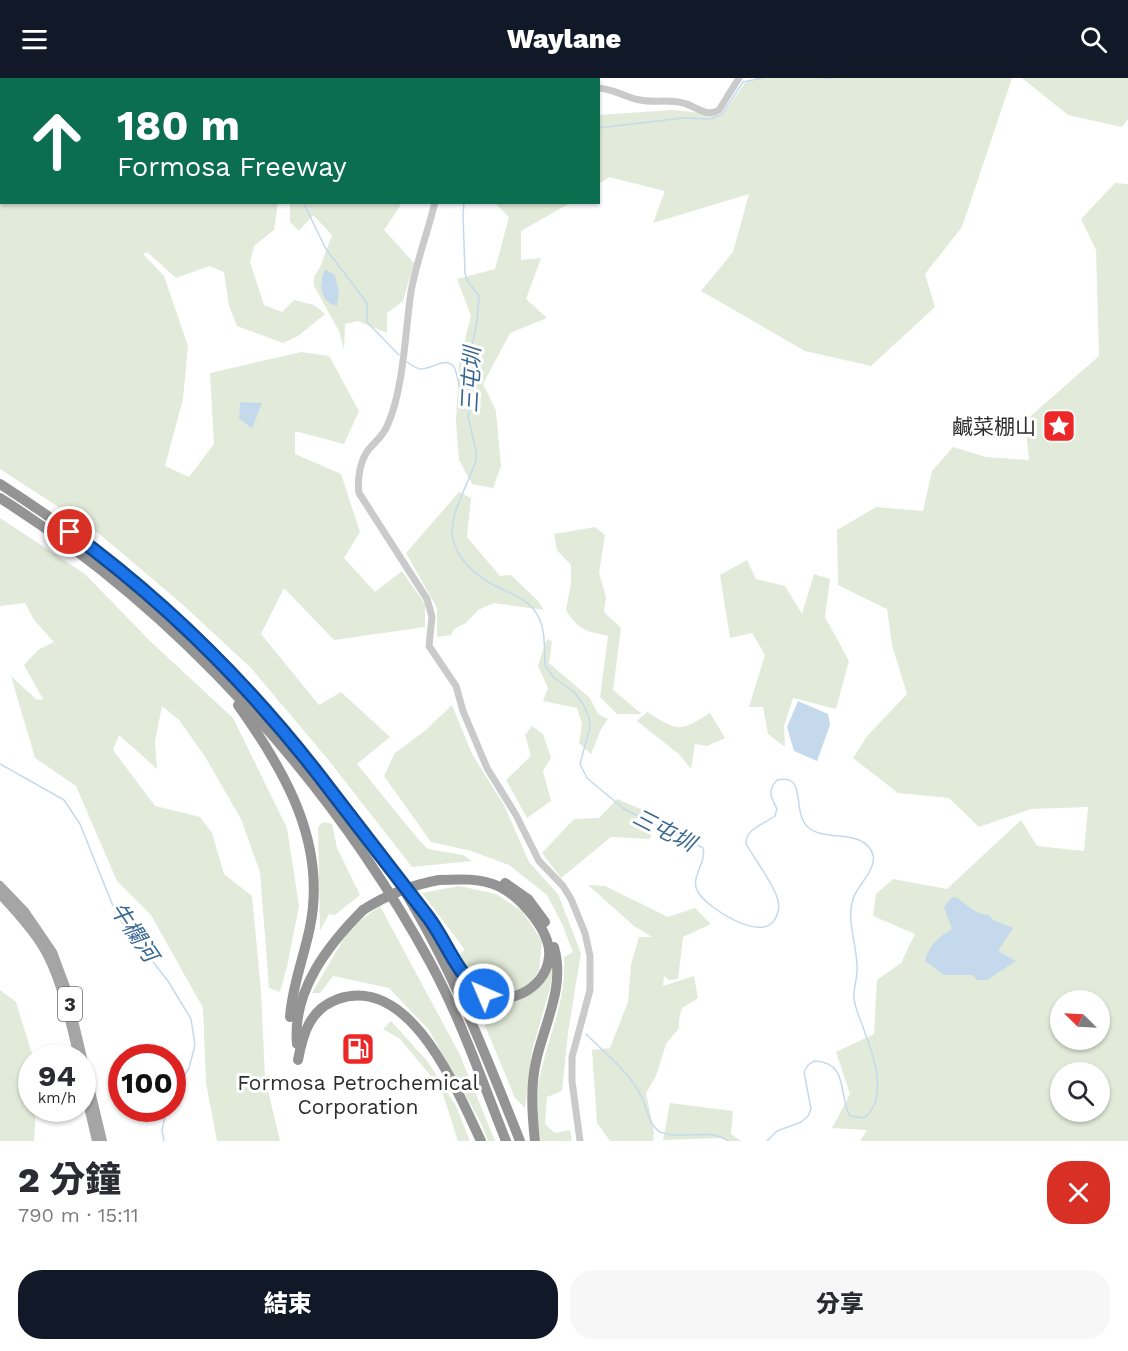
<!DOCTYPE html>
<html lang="zh-TW">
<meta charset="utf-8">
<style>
body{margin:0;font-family:"Work Sans","Noto Sans TC",sans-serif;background:#f7f7f7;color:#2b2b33;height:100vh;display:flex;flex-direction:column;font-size:22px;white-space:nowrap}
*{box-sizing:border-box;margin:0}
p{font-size:20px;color:#7c7c81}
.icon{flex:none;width:33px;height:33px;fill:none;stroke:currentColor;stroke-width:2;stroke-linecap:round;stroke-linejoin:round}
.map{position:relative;height:1063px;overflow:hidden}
.details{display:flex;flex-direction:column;background:#fff;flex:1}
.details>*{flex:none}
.top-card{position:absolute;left:0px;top:0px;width:600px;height:126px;box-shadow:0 2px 4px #0004;background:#0b6e4f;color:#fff;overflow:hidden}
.needle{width:39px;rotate:294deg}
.tools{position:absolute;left:1050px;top:912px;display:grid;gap:12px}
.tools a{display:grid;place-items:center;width:60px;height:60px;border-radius:50%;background:#fff;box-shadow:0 2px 4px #0004;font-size:30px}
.speed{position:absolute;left:18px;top:966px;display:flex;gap:12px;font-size:30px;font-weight:700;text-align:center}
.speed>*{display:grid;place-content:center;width:78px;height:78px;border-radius:50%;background:#fff;box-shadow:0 2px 4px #0004;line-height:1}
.speed small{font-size:15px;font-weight:400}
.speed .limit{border:9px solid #d22;background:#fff;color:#111}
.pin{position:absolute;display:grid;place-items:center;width:51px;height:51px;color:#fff;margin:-26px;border:3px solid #fff;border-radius:50%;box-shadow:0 2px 6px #0007}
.me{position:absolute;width:66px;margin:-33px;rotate:315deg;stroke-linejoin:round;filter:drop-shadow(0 0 4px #0008)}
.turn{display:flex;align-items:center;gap:21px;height:126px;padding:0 18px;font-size:27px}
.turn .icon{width:78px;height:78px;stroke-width:2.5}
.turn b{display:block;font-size:42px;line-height:51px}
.round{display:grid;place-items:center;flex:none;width:63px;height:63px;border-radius:24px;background:#f7f7f7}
.summary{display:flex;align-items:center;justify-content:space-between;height:102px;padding:0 18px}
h1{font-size:36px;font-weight:800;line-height:45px}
.button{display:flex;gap:12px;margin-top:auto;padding:12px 18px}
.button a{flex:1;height:69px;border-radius:24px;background:#111827;color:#fff;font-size:24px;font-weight:800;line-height:69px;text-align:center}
.button a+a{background:#f7f7f7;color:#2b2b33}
header{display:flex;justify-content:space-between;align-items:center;height:78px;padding:0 18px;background:#111827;color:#fff;font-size:27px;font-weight:800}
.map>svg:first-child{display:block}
.green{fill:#e2ebd9;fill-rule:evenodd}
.water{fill:#c4daec}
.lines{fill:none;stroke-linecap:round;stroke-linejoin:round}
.stream{stroke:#c4daec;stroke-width:1.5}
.minor{stroke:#cacaca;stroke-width:7}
.major{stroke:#a5a5a5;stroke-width:8}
.highway{stroke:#949494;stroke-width:10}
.highway-bridge{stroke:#949494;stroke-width:10}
.route-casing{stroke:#114b97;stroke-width:15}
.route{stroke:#1a73e8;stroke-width:10}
.labels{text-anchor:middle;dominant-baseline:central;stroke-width:6;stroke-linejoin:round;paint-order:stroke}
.shield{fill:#fff;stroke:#6c6c6c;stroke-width:1.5}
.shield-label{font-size:20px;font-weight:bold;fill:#2d2d2d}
.poi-label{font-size:21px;fill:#2d2d2d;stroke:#fff;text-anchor:end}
.water-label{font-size:22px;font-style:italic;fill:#386891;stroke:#fff}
</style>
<header><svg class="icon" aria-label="menu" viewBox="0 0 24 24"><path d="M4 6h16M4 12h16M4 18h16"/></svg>Waylane<svg class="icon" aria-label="search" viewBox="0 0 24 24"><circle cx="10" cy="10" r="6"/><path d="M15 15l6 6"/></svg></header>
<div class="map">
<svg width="1128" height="1063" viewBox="0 0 1128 1063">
<rect width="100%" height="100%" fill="#fff"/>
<g class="green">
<path d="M 0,0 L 84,0 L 2,2 L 2,124 L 278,125 L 274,152 L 254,168 L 250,184 L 264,227 L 282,234 L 294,222 L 314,227 L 325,236 L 298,258 L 283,265 L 237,248 L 229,228 L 224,194 L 209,188 L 176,200 L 147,174 L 143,176 L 164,198 L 188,268 L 183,321 L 165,388 L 189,399 L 214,366 L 210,295 L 301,274 L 329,278 L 359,333 L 344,366 L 295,353 L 295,376 L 341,396 L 360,454 L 344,480 L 375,514 L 402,493 L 425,526 L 425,549 L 334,562 L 284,510 L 261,556 L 319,627 L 341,614 L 390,659 L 357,686 L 418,761 L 428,771 L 463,777 L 472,783 L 412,789 L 330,684 L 252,591 L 182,526 L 97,454 L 0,391 Z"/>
<path d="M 757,0 L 1012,0 L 962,149 L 925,196 L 935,229 L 871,288 L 805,273 L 701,213 L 733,174 L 749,116 L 653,145 L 665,113 L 609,99 L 599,106 L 599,37 L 672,32 L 722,37 L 745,5 Z"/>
<path d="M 1022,0 L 1128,0 L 1128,41 L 1122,49 L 1068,37 Z"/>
<path d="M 1115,105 L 1128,106 L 1128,1063 L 860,1063 L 867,1052 L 832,1050 L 850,1016 L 836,974 L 874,956 L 877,902 L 901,885 L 915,856 L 873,838 L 876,816 L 893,801 L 947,811 L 1021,742 L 1037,768 L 1084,773 L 1088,729 L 1031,731 L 979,749 L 949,720 L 898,715 L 853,680 L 868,657 L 907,616 L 892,567 L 887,531 L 838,507 L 837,452 L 876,429 L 923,433 L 932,393 L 953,369 L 986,379 L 1029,382 L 1025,343 L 1099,278 L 1096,172 L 1081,141 ZM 1060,922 L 1100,922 L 1100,962 L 1060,962 ZM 1060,994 L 1100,994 L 1100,1034 L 1060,1034 Z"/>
<path d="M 290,125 L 402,125 L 384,152 L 414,185 L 403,223 L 387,235 L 387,255 L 358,243 L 345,246 L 344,272 L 339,253 L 314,208 L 314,199 L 321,187 L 332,157 L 313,137 L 299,153 L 290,144 Z"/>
<path d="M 495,125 L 570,125 L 521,153 L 521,182 L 541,180 L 526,221 L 547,240 L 510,255 L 483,306 L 496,333 L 501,388 L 493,410 L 472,406 L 459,382 L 456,344 L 459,284 L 471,238 L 457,201 L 495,191 L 509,139 Z"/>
<path d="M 459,414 L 471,420 L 467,459 L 500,498 L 511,497 L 538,523 L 544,532 L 494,525 L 478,532 L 466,545 L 454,551 L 451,557 L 437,559 L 437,530 L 406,475 Z"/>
<path d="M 0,440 L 85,496 L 150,563 L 233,640 L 287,750 L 299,828 L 287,889 L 280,914 L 269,910 L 260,794 L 241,741 L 204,677 L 179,642 L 162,628 L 155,663 L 157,691 L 119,657 L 113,672 L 155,728 L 200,739 L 212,755 L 224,796 L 252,818 L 261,913 L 265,1000 L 280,1063 L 217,1063 L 206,1005 L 203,930 L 151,837 L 117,803 L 76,708 L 35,680 L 11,598 L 37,622 L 43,621 L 24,587 L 38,572 L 54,564 L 34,542 L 25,525 L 0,528 Z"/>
<path d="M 595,449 L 605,457 L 599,495 L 606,519 L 604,534 L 621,550 L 613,612 L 642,636 L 617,636 L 600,619 L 608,558 C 586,553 579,553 566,532 L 571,505 L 571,487 L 557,472 L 554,456 Z"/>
<path d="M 747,482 L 756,501 L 785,508 L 802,536 L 814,496 L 830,501 L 825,539 L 849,583 L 836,631 L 793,620 L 784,648 L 785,669 L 768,656 L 763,629 L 749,629 L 765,577 L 752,555 L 730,560 L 720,497 Z"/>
<path d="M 549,561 L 552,564 L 549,585 L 590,620 L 598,636 L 608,641 L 601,651 L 591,676 L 579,665 L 582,646 L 577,630 L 543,623 L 548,610 L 538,588 L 546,563 Z"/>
<path d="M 452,627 L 472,676 L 504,727 L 529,784 L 558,816 L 581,875 L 568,955 L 562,1013 L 547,1019 L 545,1046 L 555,1055 L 570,1052 L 572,1063 L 541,1063 C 537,1044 535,1022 539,1003 C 547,961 567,922 564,879 L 573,874 L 562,846 L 547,817 L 509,787 L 471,773 L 431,764 L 384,698 L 395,675 L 426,652 Z"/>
<path d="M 647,634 C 679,653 678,655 710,635 L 725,660 L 707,668 L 695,666 L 691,691 L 680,677 L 637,643 Z"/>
<path d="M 532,648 L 543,656 L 551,680 L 543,693 L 551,723 L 527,740 L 506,702 L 531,678 L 525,657 Z"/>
<path d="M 617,721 L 655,737 L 650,761 L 611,759 L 561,800 L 542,775 L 574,741 L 599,740 Z"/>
<path d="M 323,744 L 332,746 L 337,770 L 360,817 L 335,837 L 329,836 L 320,853 L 318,749 Z"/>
<path d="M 588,807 L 605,808 L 668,839 L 695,830 L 711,846 L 683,859 L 678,901 L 669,902 L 664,898 L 663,908 L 694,898 L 698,920 L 682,930 L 679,941 L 679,950 L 666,966 L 656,998 L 646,1015 L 654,1054 L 653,1063 L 610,1063 L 597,1045 L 592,972 L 610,970 L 628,924 L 631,887 L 639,859 L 652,859 L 634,848 Z"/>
<path d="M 459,808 L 496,816 L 522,833 L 542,863 L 539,892 L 529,908 C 522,910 512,914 505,914 C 481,914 470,894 459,876 L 465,872 L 422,815 Z"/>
<path d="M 380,828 L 460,977 L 495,1063 L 488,1063 L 480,1043 L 429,952 L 389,910 L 333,898 L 320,915 L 312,915 L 350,850 Z"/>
<path d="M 554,889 L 550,910 L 532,973 L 525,1030 L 515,1020 L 474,921 L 478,919 C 525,927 521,928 550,890 Z"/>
<path d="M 0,912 L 16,924 L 33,979 L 32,980 L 32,1030 L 36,1031 L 34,1063 L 0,1063 Z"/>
<path d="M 391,943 L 428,984 L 456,1028 L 470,1063 L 458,1063 L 441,1010 L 400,961 L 383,951 Z"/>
<path d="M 670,1025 L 733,1033 L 731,1056 L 741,1063 L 727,1063 L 723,1060 L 663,1062 Z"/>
</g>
<g class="water">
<path d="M 325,191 L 335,197 L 339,215 L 337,228 C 319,224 319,205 325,191 Z"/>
<path d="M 240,324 L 262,325 L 252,350 L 239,341 Z"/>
<path d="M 798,623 L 828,636 L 830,647 L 817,683 L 794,673 L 787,649 Z"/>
<path d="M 955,819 C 969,827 972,835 989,837 L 993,842 L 1013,850 L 998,873 L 1016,883 L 987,902 L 977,902 L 973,897 L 944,897 L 925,883 C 929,867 938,859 952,851 L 944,829 L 951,820 Z"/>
</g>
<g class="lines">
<g class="stream">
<path d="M 823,0 L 833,0"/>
<path d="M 498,2 L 499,0"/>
<path d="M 598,50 L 683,40 L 712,41 L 722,36 L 743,4 L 762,0"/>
<path d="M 303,124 L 326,171 L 367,225 L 367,244 L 399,277"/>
<path d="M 464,124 L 463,136 L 465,195 L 467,202 L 479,218 L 477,244 L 471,273 L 475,309 L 468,339 L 476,373 L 476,382 C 469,405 454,427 452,451 C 451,474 471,494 490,505 C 507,515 527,518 538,538 C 546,553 544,571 545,587 L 553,599 L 574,614 L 582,624 L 589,639 L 590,649 L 580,686 L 587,700 L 624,731 L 703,770 C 707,785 689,800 698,814 C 708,831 763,865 775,841 C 778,836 780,828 778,823 C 776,809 754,780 746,766 C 745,751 764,746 775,738 L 777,731 C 771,719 767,713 777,702 C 809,695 790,735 809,750 C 826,764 865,750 873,777 C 877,791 857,808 853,821 C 846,843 857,866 857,889 C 858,899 853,910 854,920 C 855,932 862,944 865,955 C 874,978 888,1022 864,1040 L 850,1038 C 838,1019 850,984 814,983 L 808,987 L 804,994 L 811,1031 L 808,1038 L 801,1044 L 777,1053 L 767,1063"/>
<path d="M 407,284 C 411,287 415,290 420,291 C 431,292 448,276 455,291 C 457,297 458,304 460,310 L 474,317"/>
<path d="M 0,686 L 64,722 L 80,746 L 117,838 L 168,903 L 191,941 L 195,967 L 189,990 L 172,1018"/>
<path d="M 586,956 C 606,976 632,996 643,1022 C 647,1033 650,1048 660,1054 C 681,1063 709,1049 728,1063"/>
<path d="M 164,1063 L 162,1052 L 167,1030"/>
</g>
<g class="minor">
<path d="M 598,10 C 614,11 625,19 640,22 C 654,25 669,21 683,25 C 696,28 706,40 719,32 L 739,0"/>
<path d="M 435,124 C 428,154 416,184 411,214 C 405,254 404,309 388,346 C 384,357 376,363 369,371 C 360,382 357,402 359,415 L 427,521 L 432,539 L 429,568 L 456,608 L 463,633 L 487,690 L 516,737 L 539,783 L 563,808 L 571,821 L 585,855 L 590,878 L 590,912 L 572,979 L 572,1003 L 580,1063"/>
</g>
<g class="major">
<path d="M 0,807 L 25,833 L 53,874 L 66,909 L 103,1063"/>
<path d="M 0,817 C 14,832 28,847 39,864 C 59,893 69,941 77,975"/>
<path d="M 82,1003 L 96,1063"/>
</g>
<g class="highway">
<path d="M 0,406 C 54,441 109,479 157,522 C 230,589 294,663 353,742 C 368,763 385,783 399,804 C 449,883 486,977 520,1063"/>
<path d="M 0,420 C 177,532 330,701 430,884 C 461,941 482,1003 506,1063"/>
<path d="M 238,627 C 285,693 327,765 310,849 C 304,879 292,908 290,939"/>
<path d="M 505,805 L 528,821 L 545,844"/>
<path d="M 416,824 C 429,841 441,859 452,877 C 459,889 466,902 476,911 C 503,933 546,912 549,879 C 552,854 520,818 498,808 C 480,800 459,801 439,802"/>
<path d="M 297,966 C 292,913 328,867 363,832"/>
<path d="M 298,982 C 303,955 310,931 338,921 C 411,896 457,1013 481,1063"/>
<path d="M 535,1063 C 532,1035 530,1007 537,979 C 546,942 565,908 554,869"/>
</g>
<path class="highway-bridge" d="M 363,832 C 388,816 411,807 439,802"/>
</g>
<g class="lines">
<g class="route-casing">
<path id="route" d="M 70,454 C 170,527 257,615 331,713 C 363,755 396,797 428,839 C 447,864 457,898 484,916"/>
</g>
<use href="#route" class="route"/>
</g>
<defs>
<g id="sight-square" transform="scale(1.725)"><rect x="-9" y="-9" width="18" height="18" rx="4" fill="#ec2727" stroke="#fff"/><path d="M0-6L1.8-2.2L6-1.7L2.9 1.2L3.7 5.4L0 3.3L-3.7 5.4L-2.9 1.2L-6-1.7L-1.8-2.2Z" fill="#fff"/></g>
<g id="fuel-square" transform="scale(1.725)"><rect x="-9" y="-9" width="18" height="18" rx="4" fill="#ec2727" stroke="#fff"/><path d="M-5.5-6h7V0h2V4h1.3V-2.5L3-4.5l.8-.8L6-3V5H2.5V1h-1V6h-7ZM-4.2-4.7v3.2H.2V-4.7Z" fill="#fff"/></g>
</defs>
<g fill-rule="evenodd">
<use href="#sight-square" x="1059" y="348"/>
<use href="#fuel-square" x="358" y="971"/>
</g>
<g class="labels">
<rect class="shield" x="58" y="909" width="24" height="34" rx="4.5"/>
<g class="shield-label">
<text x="70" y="926">3</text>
</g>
<g class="poi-label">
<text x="1036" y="348">鹹菜棚山</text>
<text x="358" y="1004" text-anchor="middle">Formosa Petrochemical<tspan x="358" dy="24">Corporation</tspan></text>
</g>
<g class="water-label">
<text transform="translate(471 302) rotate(-87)">三屯圳</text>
<text transform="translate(664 752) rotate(27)">三屯圳</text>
<text transform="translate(134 854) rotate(56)">牛欄河</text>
</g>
</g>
</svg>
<div class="tools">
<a><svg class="needle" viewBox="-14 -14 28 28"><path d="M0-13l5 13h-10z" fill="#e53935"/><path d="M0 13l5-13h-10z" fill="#7c7c81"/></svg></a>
<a><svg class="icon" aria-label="search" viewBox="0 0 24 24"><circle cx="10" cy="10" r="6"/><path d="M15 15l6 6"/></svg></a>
</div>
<div class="speed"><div>94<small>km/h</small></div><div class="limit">100</div></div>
<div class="pin" style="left:70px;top:454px;background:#d93025"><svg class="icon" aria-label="arrive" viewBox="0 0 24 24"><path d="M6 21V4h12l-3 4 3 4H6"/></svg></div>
<svg class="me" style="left:484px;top:916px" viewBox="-20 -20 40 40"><circle r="17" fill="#1a73e8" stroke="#fff" stroke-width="3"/><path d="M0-11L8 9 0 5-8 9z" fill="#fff"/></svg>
<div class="top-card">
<div class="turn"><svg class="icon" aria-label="ahead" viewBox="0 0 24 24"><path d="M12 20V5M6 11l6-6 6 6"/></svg><div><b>180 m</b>Formosa Freeway</div></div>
</div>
</div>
<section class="details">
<div class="summary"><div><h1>2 分鐘</h1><p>790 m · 15:11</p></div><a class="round" style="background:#d93025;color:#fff"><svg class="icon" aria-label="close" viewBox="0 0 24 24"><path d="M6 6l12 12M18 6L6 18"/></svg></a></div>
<div class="button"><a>結束</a><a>分享</a></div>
</section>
